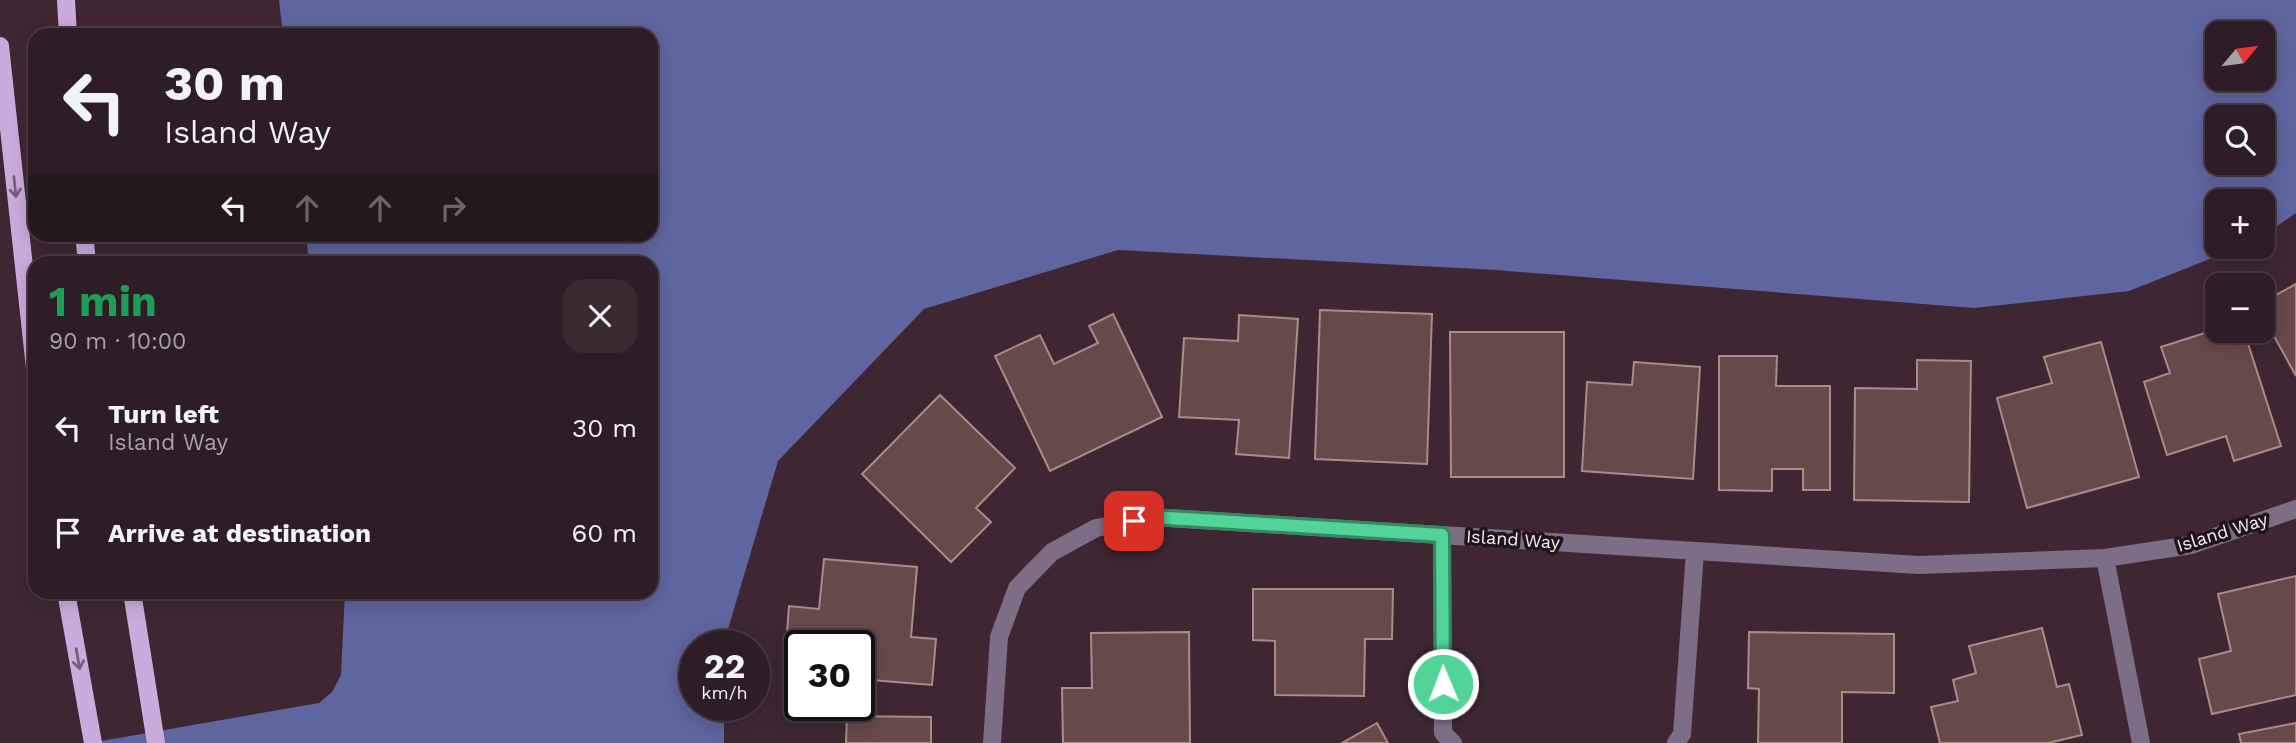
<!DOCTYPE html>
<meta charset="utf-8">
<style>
body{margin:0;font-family:"Work Sans",sans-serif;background:#3a2a32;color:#f1f3f6;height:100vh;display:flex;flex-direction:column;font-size:26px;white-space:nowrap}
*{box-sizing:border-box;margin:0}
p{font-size:23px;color:#a7a2a7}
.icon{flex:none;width:38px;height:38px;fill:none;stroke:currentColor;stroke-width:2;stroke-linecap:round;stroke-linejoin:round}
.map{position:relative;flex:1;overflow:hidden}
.drawer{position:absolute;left:28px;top:256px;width:630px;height:343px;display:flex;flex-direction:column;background:#2e1d26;border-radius:21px;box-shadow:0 4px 18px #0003,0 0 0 2px #493b43}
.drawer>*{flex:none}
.guide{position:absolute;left:28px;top:28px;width:630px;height:214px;border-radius:21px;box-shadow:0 4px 18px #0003,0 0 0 2px #493b43;background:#2e1d26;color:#f1f3f6;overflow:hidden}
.needle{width:46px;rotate:61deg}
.buttons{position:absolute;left:2205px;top:21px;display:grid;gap:14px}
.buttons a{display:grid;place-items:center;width:70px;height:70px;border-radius:14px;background:#2e1d26;box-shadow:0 4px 18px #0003,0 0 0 2px #493b43;font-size:35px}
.speed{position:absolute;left:679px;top:630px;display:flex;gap:14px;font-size:35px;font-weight:700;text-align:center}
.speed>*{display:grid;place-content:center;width:91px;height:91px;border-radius:50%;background:#2e1d26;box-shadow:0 4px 18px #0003,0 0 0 2px #493b43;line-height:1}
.speed small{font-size:18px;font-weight:400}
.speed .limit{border:4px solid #111;border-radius:10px;background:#fff;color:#111}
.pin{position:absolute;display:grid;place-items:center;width:60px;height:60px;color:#fff;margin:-30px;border-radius:14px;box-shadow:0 4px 10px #0006}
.me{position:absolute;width:77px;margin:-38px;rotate:359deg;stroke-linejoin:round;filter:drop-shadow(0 0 5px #0008)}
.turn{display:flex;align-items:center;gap:24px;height:147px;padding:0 21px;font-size:32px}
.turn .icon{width:91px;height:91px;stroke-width:2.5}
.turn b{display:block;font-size:49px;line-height:60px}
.lanes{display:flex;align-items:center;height:66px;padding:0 21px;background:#0003;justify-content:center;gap:35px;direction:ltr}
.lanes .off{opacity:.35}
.round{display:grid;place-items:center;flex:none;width:74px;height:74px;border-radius:21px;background:#3a2a32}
.summary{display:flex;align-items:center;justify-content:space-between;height:119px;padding:0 21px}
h1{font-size:42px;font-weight:700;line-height:52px;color:#1e9e55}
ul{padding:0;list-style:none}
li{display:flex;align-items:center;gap:21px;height:105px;padding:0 21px}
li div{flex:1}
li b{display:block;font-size:26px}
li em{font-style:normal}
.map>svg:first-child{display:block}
.water{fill:#5f659f;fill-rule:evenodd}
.building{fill:#664a49;stroke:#ab8b89;stroke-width:2}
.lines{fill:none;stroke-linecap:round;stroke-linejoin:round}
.minor{stroke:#7d6d86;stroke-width:18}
.primary{stroke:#caabdd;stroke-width:18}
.oneway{stroke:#74607b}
.route-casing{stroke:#358962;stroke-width:18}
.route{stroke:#52d397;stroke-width:12}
.labels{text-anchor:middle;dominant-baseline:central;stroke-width:7;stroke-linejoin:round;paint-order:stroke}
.street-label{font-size:18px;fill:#fcecf4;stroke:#1e1419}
</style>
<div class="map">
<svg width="2296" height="743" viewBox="0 0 2296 743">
<rect width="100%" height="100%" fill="#3e2733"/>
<path class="water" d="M 279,0 L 2296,0 L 2296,213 L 2263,236 L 2263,201 L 2217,201 L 2217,247 L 2240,247 L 2129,291 L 1974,308 L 1496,270 L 1118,250 L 924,309 L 778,461 L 723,646 L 695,646 L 695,705 L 724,705 L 724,743 L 90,743 L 319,703 L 332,692 L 341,675 L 345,592 L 651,592 L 651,262 L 309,262 L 306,235 L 651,234 L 651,35 L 283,35 ZM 2217,33 L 2263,33 L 2263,79 L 2217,79 ZM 2217,117 L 2263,117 L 2263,163 L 2217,163 Z"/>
<g class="building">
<path d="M 2296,284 L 2296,376 L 2263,316 L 2263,302 Z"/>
<path d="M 1320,310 L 1432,314 L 1427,464 L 1315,459 Z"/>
<path d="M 1113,314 L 1162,417 L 1050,471 L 995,356 L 1040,335 L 1054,364 L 1098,343 L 1089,326 Z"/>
<path d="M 1239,315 L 1298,319 L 1289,458 L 1236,454 L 1239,420 L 1179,417 L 1184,338 L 1238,341 Z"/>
<path d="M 2217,329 L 2217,331 L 2244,331 L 2281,446 L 2234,461 L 2226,436 L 2167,455 L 2144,382 L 2170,373 L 2161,347 Z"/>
<path d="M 1450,332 L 1564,332 L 1564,477 L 1451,477 Z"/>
<path d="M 2101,342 L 2139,477 L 2027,508 L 1997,398 L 2052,383 L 2044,357 Z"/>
<path d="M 1719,356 L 1777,356 L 1776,386 L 1830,386 L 1830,490 L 1803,490 L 1803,469 L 1772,469 L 1772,491 L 1719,490 Z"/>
<path d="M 1917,360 L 1971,361 L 1969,502 L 1854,500 L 1855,388 L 1917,389 Z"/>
<path d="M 1634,362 L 1700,367 L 1693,479 L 1582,471 L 1587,382 L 1632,385 Z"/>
<path d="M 940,395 L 1015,468 L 976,508 L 991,522 L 951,562 L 862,474 Z"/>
<path d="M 824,559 L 917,567 L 911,637 L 936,639 L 932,685 L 859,679 L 859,646 L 800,646 L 800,674 L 784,673 L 789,606 L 819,609 Z"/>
<path d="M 2296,576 L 2296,695 L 2212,714 L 2199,659 L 2231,651 L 2218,594 Z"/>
<path d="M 1253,589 L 1393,589 L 1392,639 L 1365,639 L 1364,696 L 1275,695 L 1275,641 L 1253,640 Z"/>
<path d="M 2042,628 L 2057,687 L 2069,684 L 2082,735 L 2048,743 L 1940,743 L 1931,707 L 1958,701 L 1953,680 L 1976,673 L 1969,646 Z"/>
<path d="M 1189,632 L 1190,743 L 1063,743 L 1062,688 L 1092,688 L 1091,633 Z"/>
<path d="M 1749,632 L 1894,634 L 1894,693 L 1842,692 L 1842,743 L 1758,743 L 1759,689 L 1748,688 Z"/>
<path d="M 847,716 L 931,717 L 931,743 L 846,743 Z"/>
<path d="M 1377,723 L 1388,743 L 1342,743 Z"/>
<path d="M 2296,723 L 2296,743 L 2241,743 L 2239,734 Z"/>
</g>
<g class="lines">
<g class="minor">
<path d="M 1442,535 L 1443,733 L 1453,743"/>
<path d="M 2105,558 L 2141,743"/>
<path d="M 992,743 L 999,637 L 1017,588 L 1052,552 L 1096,528 L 1153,517 L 1919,565 L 2105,558 L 2191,545 L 2296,509"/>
<path d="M 1676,743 L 1682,734 L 1695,551"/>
</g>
<g class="primary">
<path d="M 66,0 L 68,35"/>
<path d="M 0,46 L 35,368"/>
<path d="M 84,234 L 87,262"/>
<path d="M 66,592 L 93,743"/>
<path d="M 132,592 L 156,743"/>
</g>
</g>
<defs><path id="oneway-shaft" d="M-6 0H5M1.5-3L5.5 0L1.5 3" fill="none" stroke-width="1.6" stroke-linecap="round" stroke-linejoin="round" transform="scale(1.75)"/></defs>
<g class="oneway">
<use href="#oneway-shaft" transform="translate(15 187) rotate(84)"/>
<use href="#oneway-shaft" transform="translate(78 659) rotate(80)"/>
</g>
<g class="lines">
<g class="route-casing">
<path id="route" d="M 1134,521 L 1153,517 L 1442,535 L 1443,684"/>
</g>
<use href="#route" class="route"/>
</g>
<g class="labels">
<g class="street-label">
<text transform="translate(2222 532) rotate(-17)">Island Way</text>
<text transform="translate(1513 539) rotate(4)">Island Way</text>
</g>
</g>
</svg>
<div class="buttons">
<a><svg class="needle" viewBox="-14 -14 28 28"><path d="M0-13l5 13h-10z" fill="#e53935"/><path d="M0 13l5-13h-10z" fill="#a7a2a7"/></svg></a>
<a><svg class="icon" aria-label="search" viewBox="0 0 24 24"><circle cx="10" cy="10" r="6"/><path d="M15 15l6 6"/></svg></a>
<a>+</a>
<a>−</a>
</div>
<div class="speed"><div>22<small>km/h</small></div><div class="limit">30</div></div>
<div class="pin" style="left:1134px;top:521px;background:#d93025"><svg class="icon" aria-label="arrive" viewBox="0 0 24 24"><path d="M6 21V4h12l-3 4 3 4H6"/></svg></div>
<svg class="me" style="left:1443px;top:684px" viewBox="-20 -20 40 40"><circle r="17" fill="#52d397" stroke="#fff" stroke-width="3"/><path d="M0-11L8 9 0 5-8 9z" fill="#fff"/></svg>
<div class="guide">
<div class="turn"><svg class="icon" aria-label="left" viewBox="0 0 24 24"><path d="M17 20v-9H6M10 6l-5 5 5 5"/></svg><div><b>30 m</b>Island Way</div></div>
<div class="lanes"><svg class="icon" aria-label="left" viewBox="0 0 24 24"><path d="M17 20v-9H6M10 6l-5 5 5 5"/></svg><svg class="icon off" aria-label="ahead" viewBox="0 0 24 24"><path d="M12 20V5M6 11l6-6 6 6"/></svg><svg class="icon off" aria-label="ahead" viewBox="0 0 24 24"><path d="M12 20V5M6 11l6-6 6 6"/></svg><svg class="icon off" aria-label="right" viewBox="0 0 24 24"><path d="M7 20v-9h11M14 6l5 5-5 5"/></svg></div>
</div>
<section class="drawer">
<div class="summary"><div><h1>1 min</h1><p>90 m · 10:00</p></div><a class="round"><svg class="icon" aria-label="close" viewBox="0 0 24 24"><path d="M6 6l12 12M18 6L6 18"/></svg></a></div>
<ul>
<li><svg class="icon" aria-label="left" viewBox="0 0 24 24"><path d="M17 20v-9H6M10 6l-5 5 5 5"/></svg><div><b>Turn left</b><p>Island Way</p></div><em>30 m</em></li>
<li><svg class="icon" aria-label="arrive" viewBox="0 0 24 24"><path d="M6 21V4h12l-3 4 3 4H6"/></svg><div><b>Arrive at destination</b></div><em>60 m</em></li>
</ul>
</section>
</div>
